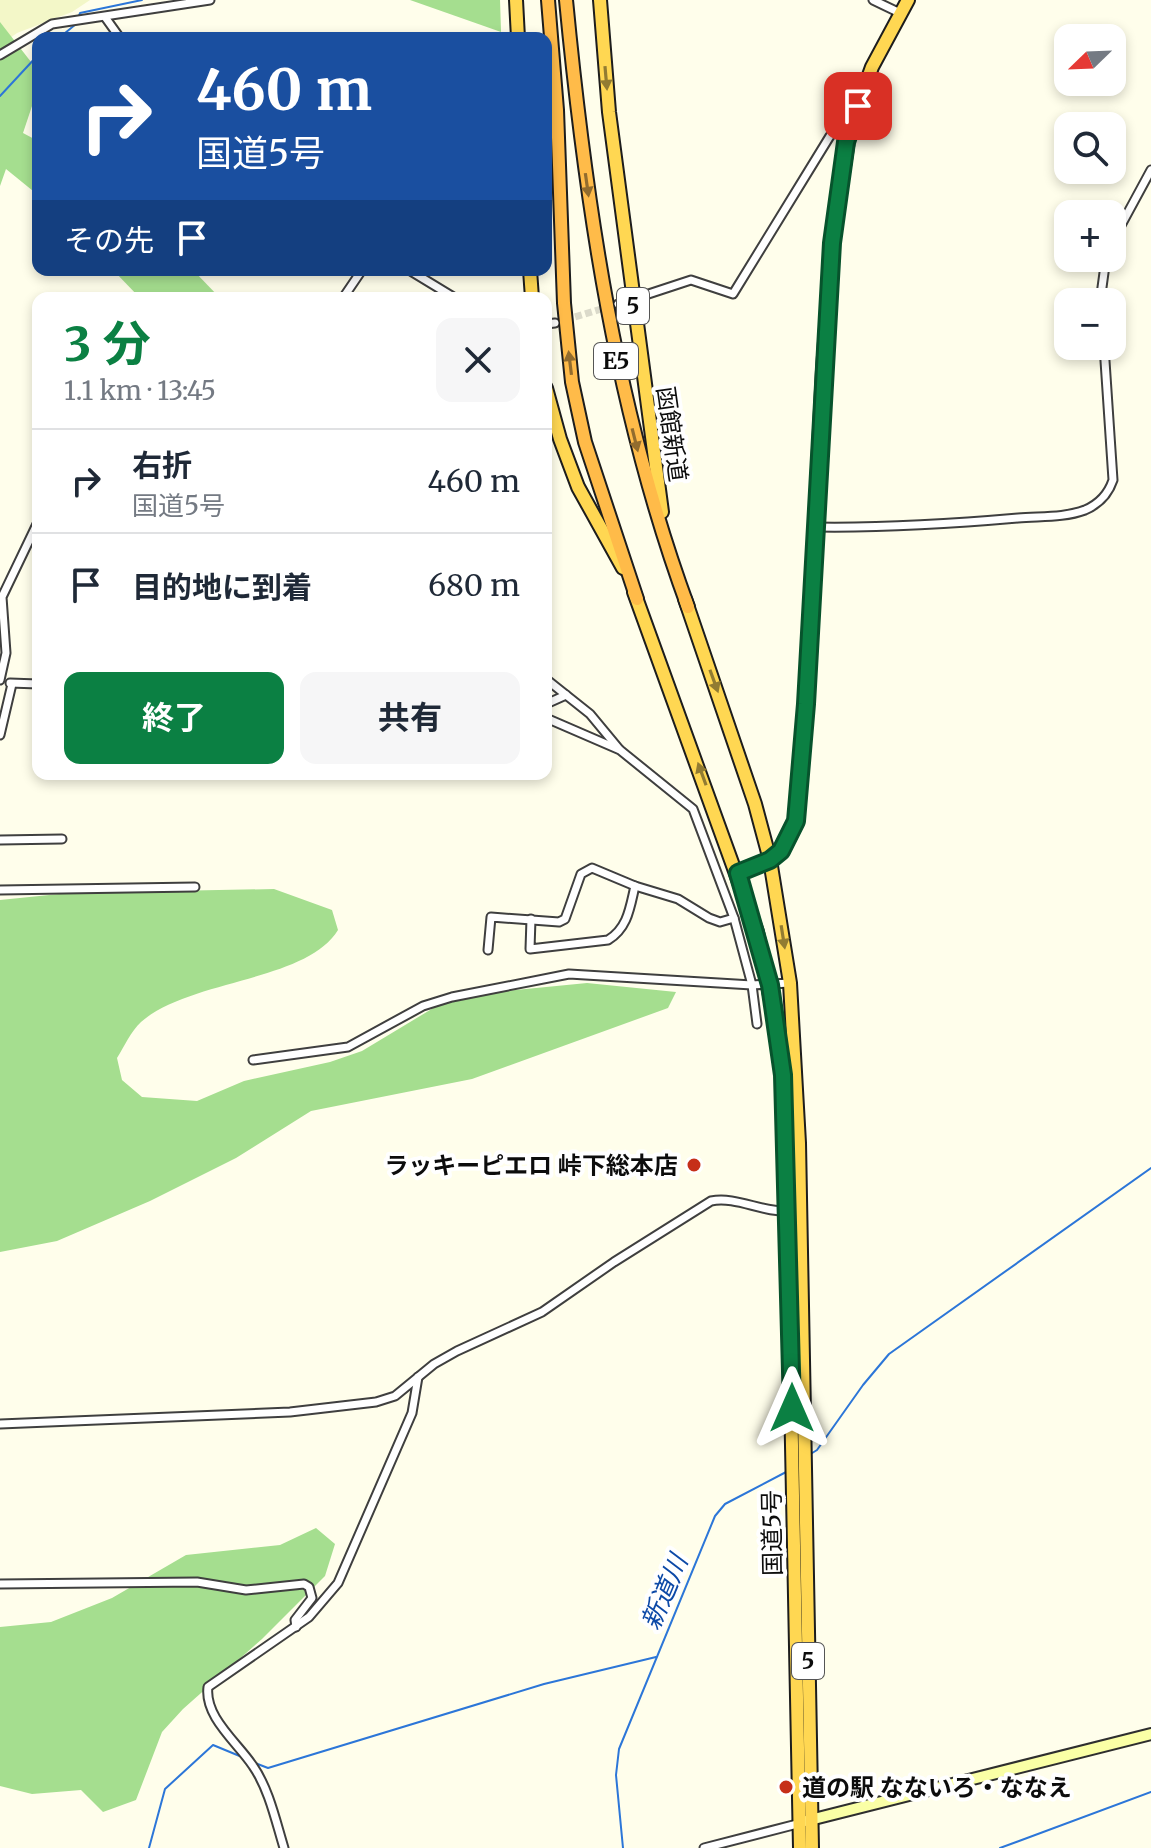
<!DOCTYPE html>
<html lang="ja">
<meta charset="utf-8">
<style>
body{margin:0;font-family:Merriweather,"Noto Sans JP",serif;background:#f6f6f7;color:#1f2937;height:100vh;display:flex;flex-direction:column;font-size:30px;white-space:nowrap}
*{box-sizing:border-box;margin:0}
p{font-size:26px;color:#747a83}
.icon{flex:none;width:44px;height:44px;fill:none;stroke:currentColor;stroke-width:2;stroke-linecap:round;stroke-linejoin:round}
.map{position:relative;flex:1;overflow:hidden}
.side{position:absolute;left:32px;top:292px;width:520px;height:488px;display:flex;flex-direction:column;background:#fff;border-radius:16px;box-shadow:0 4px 12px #0003}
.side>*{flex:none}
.guide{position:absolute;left:32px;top:32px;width:520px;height:244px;border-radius:16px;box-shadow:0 4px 12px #0003;background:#1a4fa0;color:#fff;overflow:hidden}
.needle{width:52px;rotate:247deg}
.controls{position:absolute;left:1054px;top:24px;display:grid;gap:16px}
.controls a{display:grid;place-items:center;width:72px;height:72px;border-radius:16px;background:#fff;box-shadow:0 4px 12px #0003;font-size:40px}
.pin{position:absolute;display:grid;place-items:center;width:68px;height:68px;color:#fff;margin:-34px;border-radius:16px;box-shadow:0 4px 12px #0006}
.me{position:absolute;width:88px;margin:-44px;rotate:0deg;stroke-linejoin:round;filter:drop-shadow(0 0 6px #0008)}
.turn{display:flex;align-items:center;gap:28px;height:168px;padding:0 32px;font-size:36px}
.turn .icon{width:104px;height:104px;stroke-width:2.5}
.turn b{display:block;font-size:56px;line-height:68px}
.then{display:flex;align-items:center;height:76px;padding:0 32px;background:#0003;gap:16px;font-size:30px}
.round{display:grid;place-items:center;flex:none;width:84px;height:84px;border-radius:16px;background:#f6f6f7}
.summary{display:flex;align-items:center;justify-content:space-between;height:136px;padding:0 32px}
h1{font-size:48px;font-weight:700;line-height:60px;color:#0b8043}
.cta{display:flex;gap:16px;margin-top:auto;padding:16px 32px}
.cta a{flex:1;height:92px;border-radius:16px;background:#0b8043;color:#fff;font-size:32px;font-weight:700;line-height:92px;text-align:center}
.cta a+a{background:#f6f6f7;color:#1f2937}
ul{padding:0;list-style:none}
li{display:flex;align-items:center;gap:24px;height:104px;padding:0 32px;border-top:2px solid #e0e1e3}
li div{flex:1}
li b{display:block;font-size:30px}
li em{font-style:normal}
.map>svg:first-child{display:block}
.farmland{fill:#f3f7c8}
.forest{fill:#a5de8f}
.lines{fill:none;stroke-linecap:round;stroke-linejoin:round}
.stream{stroke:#2c76d8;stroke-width:2}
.minor-tunnel{stroke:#dbdaca;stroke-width:7;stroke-dasharray:7 3.5;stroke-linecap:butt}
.minor-casing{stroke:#3f3f3f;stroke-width:11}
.secondary-casing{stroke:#2e2e2e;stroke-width:14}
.trunk-casing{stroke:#1d1d1d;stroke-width:16}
.motorway-casing{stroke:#1d1d1d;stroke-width:16}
.minor{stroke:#fff;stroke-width:7}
.secondary{stroke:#faffa6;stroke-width:10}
.trunk{stroke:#ffd752;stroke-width:12}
.motorway{stroke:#ffbb49;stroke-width:12}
.oneway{fill:#927c32}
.oneway2{fill:#926c2e}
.route-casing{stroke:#07532c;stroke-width:20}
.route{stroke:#0b8043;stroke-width:14}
.poi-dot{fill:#c62f19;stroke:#fff;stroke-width:3}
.labels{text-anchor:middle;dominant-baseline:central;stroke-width:8;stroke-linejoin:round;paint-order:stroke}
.shield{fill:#fff;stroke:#555;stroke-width:2}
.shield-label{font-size:22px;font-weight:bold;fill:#0c0c0c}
.street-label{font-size:24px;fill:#0c0c0c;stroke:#fff}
.poi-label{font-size:24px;font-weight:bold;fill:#0c0c0c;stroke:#fff;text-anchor:end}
.water-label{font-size:26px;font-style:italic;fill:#0c49a7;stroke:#fff}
</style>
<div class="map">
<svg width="1151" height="1848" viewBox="0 0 1151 1848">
<rect width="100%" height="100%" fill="#fffeeb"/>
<path class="farmland" d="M 0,0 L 90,0 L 72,12 L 17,33 L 0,45 Z"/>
<g class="forest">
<path d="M 410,0 L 500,0 L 501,32 Z"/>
<path d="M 0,22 L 38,71 L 38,88 L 23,133 L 38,141 L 38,195 L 6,169 L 0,186 Z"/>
<path d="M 113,270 L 193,270 L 220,298 L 140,298 Z"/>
<path d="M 274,889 L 332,910 L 338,930 C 306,982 190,979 141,1022 C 131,1031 124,1047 117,1058 L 122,1080 L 142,1097 L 197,1101 L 244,1081 L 330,1062 L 362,1051 L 435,1007 L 474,994 L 587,983 L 676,992 L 668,1008 L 472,1079 L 311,1111 L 236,1158 L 150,1201 L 57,1241 L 0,1252 L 0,900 L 69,893 Z"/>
<path d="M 316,1528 L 335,1544 L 325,1576 L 262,1639 L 183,1709 L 162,1732 L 136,1800 L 103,1812 L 81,1790 L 32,1794 L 0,1786 L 0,1627 L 51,1622 L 112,1598 L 186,1555 L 280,1545 Z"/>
</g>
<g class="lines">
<g class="stream">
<path d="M 78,18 L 80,13 L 142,0"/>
<path d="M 59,38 L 76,24"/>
<path d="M 0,96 L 38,55"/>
<path d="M 809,1455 L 817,1450 L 863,1385 L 889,1354 L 1151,1168"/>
<path d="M 255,1763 L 268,1768 L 544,1684 L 656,1657"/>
<path d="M 149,1848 L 165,1789 L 213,1745 L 242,1757"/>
<path d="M 623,1848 L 616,1775 L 619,1749 L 715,1516 L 725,1504 L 788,1471"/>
<path d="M 1000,1848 L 1151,1792"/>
</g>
<path class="minor-tunnel" d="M 555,323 L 611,306"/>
<g class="minor-casing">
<g id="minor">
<path d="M 873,0 L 900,13"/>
<path d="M 105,17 L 120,38"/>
<path d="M 0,55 L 52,24 L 210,0"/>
<path d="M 1112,242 L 1151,170"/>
<path d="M 409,270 L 455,298"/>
<path d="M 343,298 L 362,270"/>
<path d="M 1100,302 L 1106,258"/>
<path d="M 618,304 L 691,280 L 733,294 L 830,136 L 841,127 L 850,128"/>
<path d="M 546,324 L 555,323"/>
<path d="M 815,527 C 883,528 950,524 1018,518 C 1039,516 1064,518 1085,510 C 1099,504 1108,495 1113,480 L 1104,346"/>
<path d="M 546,679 L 590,714 L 619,749"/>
<path d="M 0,680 L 6,653 L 2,597 L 38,522"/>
<path d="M 10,683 L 38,684"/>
<path d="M 546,704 L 566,695"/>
<path d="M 546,718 L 620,750 L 693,809 L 734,918 L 752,985 L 757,1024"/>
<path d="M 0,735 L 12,684"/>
<path d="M 0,840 L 62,839"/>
<path d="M 0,890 L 195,887"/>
<path d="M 531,919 L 530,949 L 608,940 C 628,928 630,907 635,886"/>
<path d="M 488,950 L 491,917 L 559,922 L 565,919 L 581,874 L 592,868 L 635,886 L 678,899 L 709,918 L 720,922 L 734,918"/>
<path d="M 253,1060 L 348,1047 L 423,1006 L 452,997 L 569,974 L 752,985 L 790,983"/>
<path d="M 0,1424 L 290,1412 L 376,1402 L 395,1396 L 434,1364 L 457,1351 L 542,1312 L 614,1262 L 711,1201 C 737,1196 762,1213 790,1211"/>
<path d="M 0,1584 L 197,1582 L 246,1590 L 304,1584 L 309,1587 L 312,1598 L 295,1620 L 296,1627"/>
<path d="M 284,1848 C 276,1822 269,1789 253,1766 C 238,1743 204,1717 208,1687 L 309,1617 L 338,1583 L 412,1413 L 418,1377"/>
<path d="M 704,1848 L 801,1823"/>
</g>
</g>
<g class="secondary-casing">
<path id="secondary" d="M 806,1821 L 1151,1734"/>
</g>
<g class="trunk-casing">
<g id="trunk">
<path d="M 516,0 L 518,38"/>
<path d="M 600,0 L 609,112 L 662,512"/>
<path d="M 530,270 L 532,298"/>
<path d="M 546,388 L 560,439 L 578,487 L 623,568"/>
<path d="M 634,592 L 757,932 L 780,1044 L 786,1143 L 800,1848"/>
<path d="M 685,599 L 755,804 L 770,860 L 790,983 L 799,1143 L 812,1848"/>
<path d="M 738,873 L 770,860 L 781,851 L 796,821 L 806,704 L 823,370 L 832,243 L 850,128 L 872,67 L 908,0"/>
</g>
</g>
<g class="motorway-casing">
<g id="motorway">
<path d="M 548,0 L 557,110 L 564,303 L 572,382 L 585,442 L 637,599"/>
<path d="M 566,0 C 586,207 616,411 688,607"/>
</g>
</g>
<use href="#minor" class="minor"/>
<use href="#secondary" class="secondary"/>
<use href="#trunk" class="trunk"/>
<use href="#motorway" class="motorway"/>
</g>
<defs><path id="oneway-solid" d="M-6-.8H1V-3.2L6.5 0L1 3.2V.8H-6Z" transform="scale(2)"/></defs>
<g class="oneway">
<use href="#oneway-solid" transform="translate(606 78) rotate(85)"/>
<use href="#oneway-solid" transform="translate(714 681) rotate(70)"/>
<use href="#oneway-solid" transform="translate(702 774) rotate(-110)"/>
<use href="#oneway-solid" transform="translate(783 937) rotate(81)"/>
</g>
<g class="oneway2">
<use href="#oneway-solid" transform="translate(587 185) rotate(82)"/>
<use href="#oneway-solid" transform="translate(570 363) rotate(-97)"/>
<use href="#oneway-solid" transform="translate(635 440) rotate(76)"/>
</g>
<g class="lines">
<g class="route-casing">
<path id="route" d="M 792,1408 L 783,1075 L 770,985 L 738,873 L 770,860 L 781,851 L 796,821 L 806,704 L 832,243 L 846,142 L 858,106"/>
</g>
<use href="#route" class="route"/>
</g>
<g class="poi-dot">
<circle cx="694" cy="1165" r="8"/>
<circle cx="786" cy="1787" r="8"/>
</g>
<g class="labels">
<g class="shield">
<rect x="617" y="288" width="32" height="36" rx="6"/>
<rect x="594" y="343" width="44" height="36" rx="6"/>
<rect x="792" y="1643" width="32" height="36" rx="6"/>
</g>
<g class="shield-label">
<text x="633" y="306">5</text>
<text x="616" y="361">E5</text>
<text x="808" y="1661">5</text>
</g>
<g class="street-label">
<text transform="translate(672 434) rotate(82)">函館新道</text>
<text transform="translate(772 1533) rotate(-91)">国道5号</text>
</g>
<g class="poi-label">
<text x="678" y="1165">ラッキーピエロ 峠下総本店</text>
<text x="802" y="1787" text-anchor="start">道の駅 なないろ・ななえ</text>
</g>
<g class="water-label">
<text transform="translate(664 1592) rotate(-67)">新道川</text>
</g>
</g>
</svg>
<div class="controls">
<a><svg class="needle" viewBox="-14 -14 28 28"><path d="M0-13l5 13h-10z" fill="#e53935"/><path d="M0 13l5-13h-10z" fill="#747a83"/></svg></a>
<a><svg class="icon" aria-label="search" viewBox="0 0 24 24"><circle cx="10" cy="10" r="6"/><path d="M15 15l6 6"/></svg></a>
<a>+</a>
<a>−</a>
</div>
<div class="pin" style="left:858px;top:106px;background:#d93025"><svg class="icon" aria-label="arrive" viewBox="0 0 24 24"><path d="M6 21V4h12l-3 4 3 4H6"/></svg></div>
<svg class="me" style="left:792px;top:1408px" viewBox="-20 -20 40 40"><path d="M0-17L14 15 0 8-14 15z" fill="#0b8043" stroke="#fff" stroke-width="4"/></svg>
<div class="guide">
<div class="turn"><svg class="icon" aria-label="right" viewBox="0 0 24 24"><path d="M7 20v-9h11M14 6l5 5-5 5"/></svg><div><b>460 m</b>国道5号</div></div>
<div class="then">その先<svg class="icon" aria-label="arrive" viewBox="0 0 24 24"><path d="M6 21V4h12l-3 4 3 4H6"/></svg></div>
</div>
<section class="side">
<div class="summary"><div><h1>3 分</h1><p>1.1 km · 13:45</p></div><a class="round"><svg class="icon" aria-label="close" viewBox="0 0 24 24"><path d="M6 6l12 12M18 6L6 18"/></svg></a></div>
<ul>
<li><svg class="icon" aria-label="right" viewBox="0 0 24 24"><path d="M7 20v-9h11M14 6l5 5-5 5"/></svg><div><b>右折</b><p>国道5号</p></div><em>460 m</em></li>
<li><svg class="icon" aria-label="arrive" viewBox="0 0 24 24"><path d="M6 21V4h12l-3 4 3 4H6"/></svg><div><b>目的地に到着</b></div><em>680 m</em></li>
</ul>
<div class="cta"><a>終了</a><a>共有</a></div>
</section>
</div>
